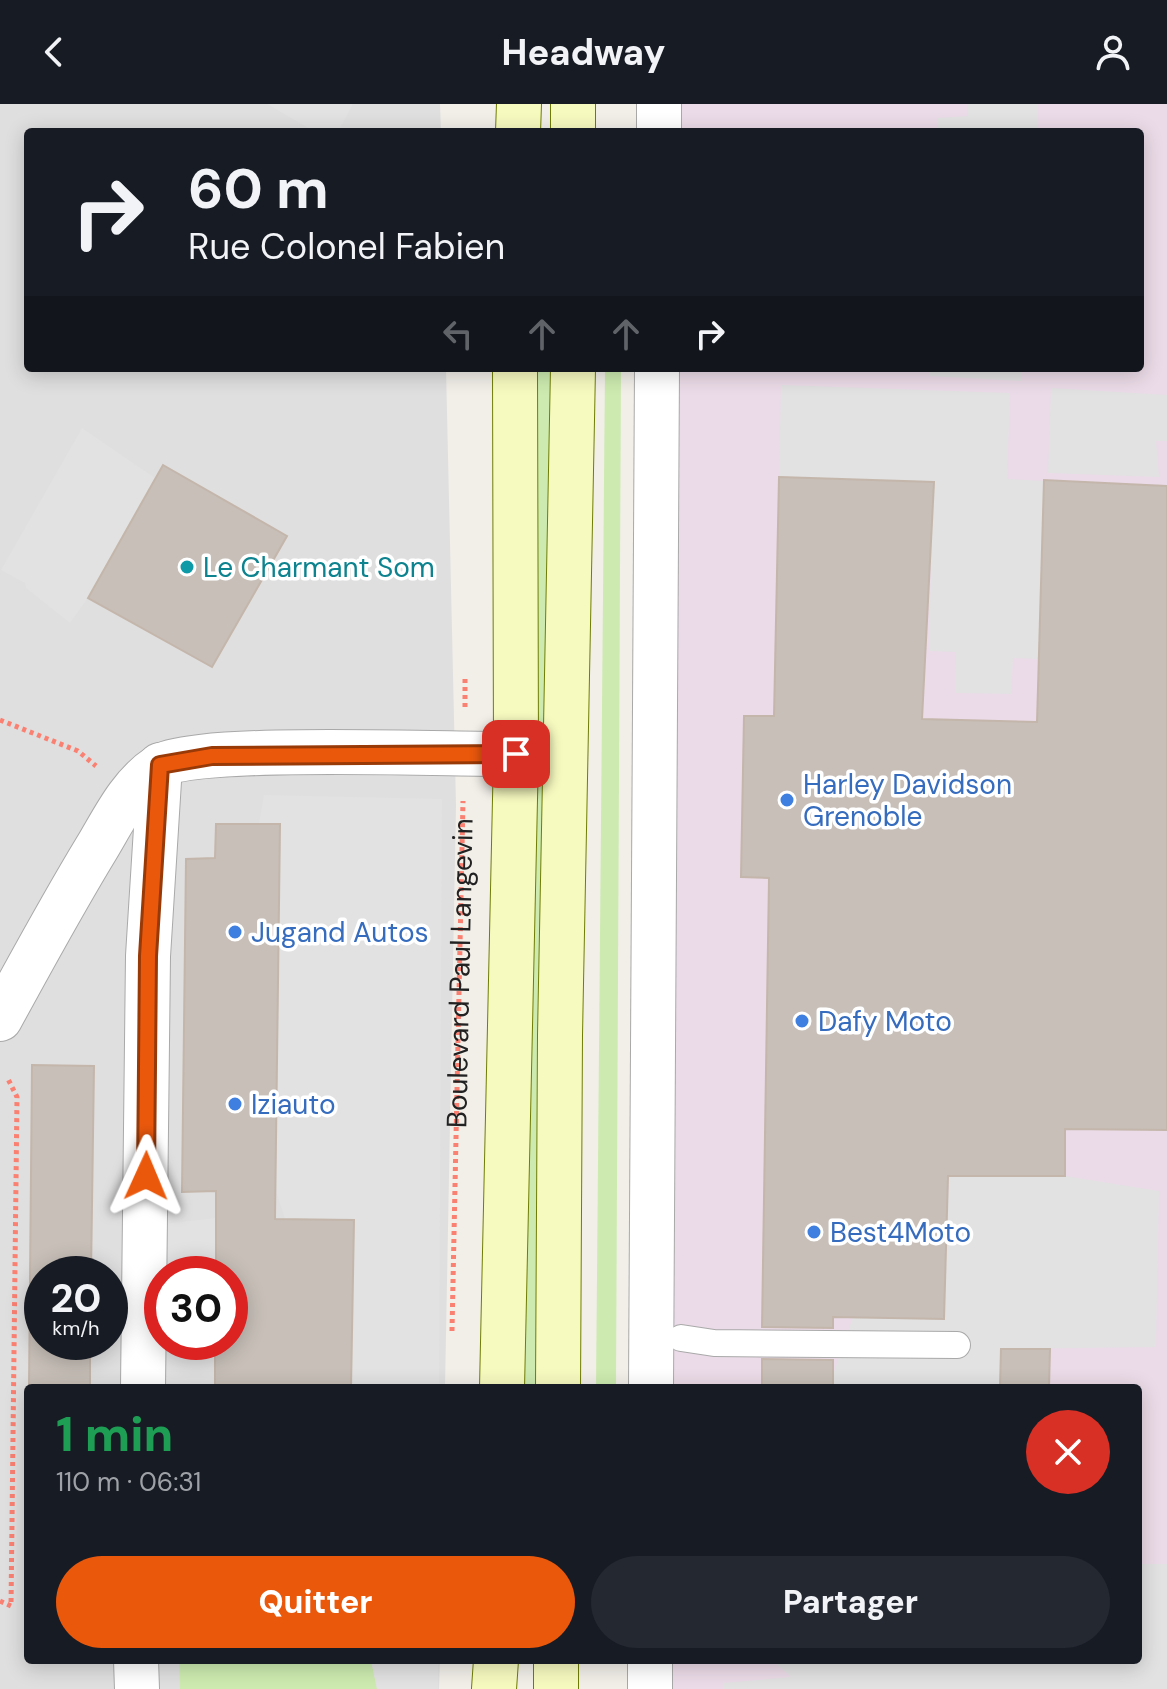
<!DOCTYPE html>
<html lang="fr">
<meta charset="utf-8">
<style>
body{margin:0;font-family:"DM Sans",sans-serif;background:#242831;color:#f1f3f6;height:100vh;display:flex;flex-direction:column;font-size:30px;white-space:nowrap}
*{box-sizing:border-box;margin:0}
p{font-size:26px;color:#9ea1a6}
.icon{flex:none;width:44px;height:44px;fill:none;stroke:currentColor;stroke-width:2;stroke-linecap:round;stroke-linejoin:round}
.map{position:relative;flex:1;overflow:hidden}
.drawer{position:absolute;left:24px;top:1280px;width:1118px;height:280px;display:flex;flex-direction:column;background:#171b24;border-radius:8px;box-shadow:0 4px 20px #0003}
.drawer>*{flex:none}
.guide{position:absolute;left:24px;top:24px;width:1120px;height:244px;border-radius:8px;box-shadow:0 4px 20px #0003;background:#171b24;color:#f1f3f6;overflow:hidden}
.speed{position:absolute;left:24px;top:1152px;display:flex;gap:16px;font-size:40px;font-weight:700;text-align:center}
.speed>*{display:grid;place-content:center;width:104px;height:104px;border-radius:50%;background:#171b24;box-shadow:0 4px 20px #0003;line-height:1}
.speed small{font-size:20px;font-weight:400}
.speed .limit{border:12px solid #d22;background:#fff;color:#111}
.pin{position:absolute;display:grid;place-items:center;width:68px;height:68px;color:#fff;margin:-34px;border-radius:16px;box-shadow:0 4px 12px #0006}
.me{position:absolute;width:88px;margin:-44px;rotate:1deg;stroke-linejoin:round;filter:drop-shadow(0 0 6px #0008)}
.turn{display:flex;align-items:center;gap:28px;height:168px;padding:0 32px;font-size:36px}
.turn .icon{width:104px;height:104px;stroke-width:2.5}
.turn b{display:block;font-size:56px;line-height:68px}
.lanes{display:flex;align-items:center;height:76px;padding:0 32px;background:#0003;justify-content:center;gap:40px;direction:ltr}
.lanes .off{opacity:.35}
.round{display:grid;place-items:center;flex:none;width:84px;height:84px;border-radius:42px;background:#242831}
.overview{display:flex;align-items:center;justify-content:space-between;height:136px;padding:0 32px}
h1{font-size:48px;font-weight:800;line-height:60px;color:#1e9e55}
.primary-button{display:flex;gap:16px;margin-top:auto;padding:16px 32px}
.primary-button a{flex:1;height:92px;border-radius:48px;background:#ea580c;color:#fff;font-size:32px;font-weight:800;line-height:92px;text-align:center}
.primary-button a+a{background:#242831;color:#f1f3f6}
header{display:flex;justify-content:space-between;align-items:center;height:104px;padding:0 32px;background:#171b24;font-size:36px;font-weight:800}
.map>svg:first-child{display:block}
.residential{fill:#e0dfdf;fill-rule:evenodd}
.industrial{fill:#ebdbe8}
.grass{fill:#cdebb0}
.parking{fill:#e2e2e2}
.building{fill:#c7bfb8;stroke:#c4b6ab;stroke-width:2}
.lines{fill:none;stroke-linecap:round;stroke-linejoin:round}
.service-casing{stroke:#a9a9a9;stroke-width:28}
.minor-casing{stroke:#a9a9a9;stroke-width:46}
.secondary-casing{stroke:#707d05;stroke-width:46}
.path{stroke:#fa8072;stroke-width:5;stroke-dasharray:4 4;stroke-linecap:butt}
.service{stroke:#fff;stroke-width:26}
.minor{stroke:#fff;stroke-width:44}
.secondary{stroke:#f7fabf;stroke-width:44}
.route-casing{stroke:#983908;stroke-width:20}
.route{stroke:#ea580c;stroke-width:14}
.culture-dot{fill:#0f9aa8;stroke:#fff;stroke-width:3}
.shop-dot{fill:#3f7fe0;stroke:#fff;stroke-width:3}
.labels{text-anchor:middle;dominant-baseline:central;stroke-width:7;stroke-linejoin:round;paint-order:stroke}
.culture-label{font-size:28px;fill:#0d838f;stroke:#fff;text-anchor:start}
.shop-label{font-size:28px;fill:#366cbe;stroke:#fff;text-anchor:start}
.street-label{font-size:28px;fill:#222;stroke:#fff}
</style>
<header><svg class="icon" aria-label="back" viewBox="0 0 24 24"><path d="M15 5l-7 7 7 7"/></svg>Headway<svg class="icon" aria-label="person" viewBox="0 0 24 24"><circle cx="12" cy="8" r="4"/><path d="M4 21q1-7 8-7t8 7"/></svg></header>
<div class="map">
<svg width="1167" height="1585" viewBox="0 0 1167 1585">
<rect width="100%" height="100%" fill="#f2efe9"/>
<path class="residential" d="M 0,0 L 440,0 L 441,28 L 28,28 L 28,264 L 446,264 L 456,701 L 445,1284 L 28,1284 L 28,1556 L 440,1556 L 439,1585 L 0,1585 ZM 42,1170 L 110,1170 L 110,1238 L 42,1238 ZM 162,1170 L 230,1170 L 230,1238 L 162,1238 Z"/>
<path class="industrial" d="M 680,0 L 1167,0 L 1167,1585 L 654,1585 L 654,1556 L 1138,1556 L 1138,1284 L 657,1284 L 677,264 L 1140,264 L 1140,28 L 680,28 Z"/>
<g class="grass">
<path d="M 532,264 L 554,264 L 539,1284 L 521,1284 Z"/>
<path d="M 605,264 L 621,264 L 616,1284 L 596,1284 Z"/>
<path d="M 179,1556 L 371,1556 L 377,1585 L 180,1585 Z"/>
</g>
<g class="parking">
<path d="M 267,0 L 353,0 L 338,28 L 315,28 Z"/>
<path d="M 968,0 L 1038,0 L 1038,28 L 937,28 L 938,14 L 968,12 Z"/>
<path d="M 929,264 L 1022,264 L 1022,277 L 929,272 Z"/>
<path d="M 781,281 L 1010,289 L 1007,375 L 1044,377 L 1039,555 L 1013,554 L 1011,590 L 955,589 L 956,548 L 929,547 L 933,378 L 779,373 Z"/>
<path d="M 1051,284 L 1167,291 L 1167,337 L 1156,337 L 1159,373 L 1048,369 Z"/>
<path d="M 82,324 L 155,374 L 88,494 L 70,519 L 26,484 L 25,479 L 1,466 Z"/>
<path d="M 264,691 L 442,695 L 439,1284 L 351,1284 L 354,1116 L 285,1115 L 276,1087 L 280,721 L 259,720 Z"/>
<path d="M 949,1069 L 1065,1072 L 1159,1087 L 1156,1243 L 1001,1245 L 1000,1284 L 833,1284 L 833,1271 L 853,1213 L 944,1214 Z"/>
<path d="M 216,1114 L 216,1170 L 163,1170 L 163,1120 Z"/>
<rect x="162" y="1238" width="53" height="46"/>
<path d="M 1138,1460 L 1167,1460 L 1167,1585 L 723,1585 L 723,1579 L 791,1573 L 772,1556 L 1138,1556 Z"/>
<path d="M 371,1556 L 438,1556 L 438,1585 L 377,1585 Z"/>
</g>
<g class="building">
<path d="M 163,361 L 287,432 L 212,563 L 88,494 Z"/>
<path d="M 779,373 L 934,378 L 922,615 L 1037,618 L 1044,376 L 1167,382 L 1167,1026 L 1065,1025 L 1065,1072 L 948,1072 L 944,1215 L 833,1213 L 833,1224 L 762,1223 L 769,774 L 741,773 L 744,612 L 774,612 Z"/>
<path d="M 216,720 L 280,720 L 275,1115 L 354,1116 L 351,1284 L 215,1284 L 215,1238 L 230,1238 L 230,1170 L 216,1170 L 216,1087 L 182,1088 L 186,755 L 215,754 Z"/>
<path d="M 32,961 L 94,962 L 91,1170 L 42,1170 L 42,1238 L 90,1238 L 90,1284 L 29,1284 Z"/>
<path d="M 1001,1245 L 1050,1245 L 1049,1284 L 1000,1284 Z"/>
<path d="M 762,1255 L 833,1256 L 833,1284 L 762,1284 Z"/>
</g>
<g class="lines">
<g class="service-casing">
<path id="service" d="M 681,1234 L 714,1239 L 957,1241"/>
</g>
<g class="minor-casing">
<g id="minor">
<path d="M 659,28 L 659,0"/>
<path d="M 0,915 C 31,858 62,801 96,745 C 113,717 129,682 158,663 C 194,639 456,651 516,650"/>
<path d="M 143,1284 L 148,852 L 160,661"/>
<path d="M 651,1284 L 657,264"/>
<path d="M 136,1556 L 137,1585"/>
<path d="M 650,1585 L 650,1556"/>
</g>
</g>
<g class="secondary-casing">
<g id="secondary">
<path d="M 518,28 L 519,0"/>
<path d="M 573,28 L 573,0"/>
<path d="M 502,1284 L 516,650 L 515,264"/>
<path d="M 558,1284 L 560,931 L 573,264"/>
<path d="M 494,1585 L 496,1556"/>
<path d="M 556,1585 L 556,1556"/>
</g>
</g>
<g class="path">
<path d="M 465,603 L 465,573"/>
<path d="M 0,616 L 78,647 L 96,662"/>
<path id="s1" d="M 452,1227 L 463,697"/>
<path d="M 0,1497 L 11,1502 L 17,993 L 8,975"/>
</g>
<use href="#service" class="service"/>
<use href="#minor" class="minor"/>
<use href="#secondary" class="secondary"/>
</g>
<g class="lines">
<g class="route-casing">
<path id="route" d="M 146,1072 L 148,852 L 160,661 L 212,652 L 516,650"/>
</g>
<use href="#route" class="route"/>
</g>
<circle class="culture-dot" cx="187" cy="463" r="8"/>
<g class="shop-dot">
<circle cx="787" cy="696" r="8"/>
<circle cx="235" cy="828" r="8"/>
<circle cx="802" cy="917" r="8"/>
<circle cx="235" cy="1000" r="8"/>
<circle cx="814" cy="1128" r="8"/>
</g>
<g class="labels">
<g class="culture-label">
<text x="203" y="463">Le Charmant Som</text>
</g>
<g class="shop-label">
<text x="803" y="680">Harley Davidson<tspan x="803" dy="32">Grenoble</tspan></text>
<text x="251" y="828">Jugand Autos</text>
<text x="818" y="917">Dafy Moto</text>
<text x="251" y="1000">Iziauto</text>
<text x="830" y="1128">Best4Moto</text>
</g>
<g class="street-label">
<text stroke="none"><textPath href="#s1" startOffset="358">Boulevard Paul Langevin</textPath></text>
</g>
</g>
</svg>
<div class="speed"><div>20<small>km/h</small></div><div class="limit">30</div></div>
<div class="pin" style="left:516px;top:650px;background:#d93025"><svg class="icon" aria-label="arrive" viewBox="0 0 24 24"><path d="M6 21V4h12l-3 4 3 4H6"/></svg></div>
<svg class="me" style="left:146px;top:1072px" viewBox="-20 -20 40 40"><path d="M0-17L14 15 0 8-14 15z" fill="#ea580c" stroke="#fff" stroke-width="4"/></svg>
<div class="guide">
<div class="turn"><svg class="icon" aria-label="right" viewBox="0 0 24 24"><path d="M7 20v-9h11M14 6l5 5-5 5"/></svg><div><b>60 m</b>Rue Colonel Fabien</div></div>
<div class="lanes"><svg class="icon off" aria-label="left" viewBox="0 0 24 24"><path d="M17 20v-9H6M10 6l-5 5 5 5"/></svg><svg class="icon off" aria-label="ahead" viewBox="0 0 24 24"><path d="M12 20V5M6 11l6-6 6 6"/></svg><svg class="icon off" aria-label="ahead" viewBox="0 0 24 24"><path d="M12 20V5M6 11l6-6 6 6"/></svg><svg class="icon" aria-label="right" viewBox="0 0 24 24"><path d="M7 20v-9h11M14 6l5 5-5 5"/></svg></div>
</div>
<section class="drawer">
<div class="overview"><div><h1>1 min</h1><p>110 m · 06:31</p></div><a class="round" style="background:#d93025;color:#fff"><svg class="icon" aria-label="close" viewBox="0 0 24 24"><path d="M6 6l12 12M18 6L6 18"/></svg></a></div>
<div class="primary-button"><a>Quitter</a><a>Partager</a></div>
</section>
</div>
